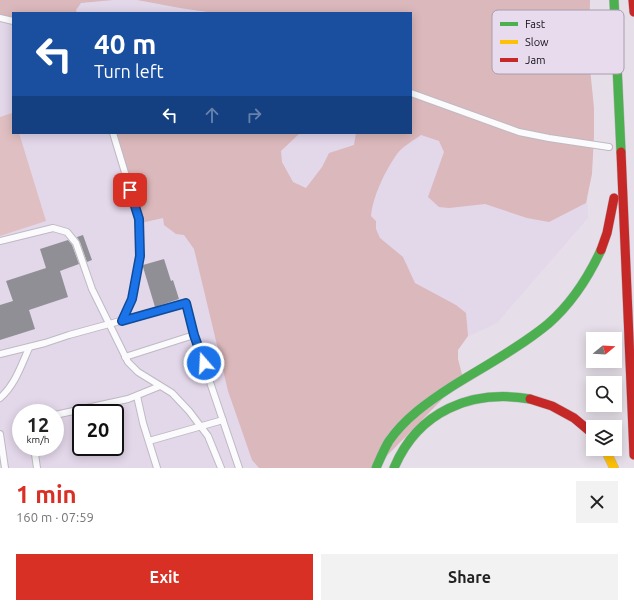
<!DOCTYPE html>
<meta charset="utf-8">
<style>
body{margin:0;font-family:Ubuntu,sans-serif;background:#f2f2f2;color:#222;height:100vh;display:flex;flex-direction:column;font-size:15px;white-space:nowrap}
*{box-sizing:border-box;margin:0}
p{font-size:13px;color:#767676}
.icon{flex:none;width:22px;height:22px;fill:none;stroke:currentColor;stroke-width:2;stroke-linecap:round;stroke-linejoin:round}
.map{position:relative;height:468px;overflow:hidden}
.details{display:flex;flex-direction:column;background:#fff;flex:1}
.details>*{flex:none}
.hud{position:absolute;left:12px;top:12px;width:400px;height:122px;border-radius:0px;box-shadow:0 2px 10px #0003;background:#1a4fa0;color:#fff;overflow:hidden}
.needle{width:26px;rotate:72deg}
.tools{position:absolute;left:586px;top:332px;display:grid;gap:8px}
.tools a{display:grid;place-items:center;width:36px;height:36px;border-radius:0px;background:#fff;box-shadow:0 2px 10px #0003;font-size:20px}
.speed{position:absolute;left:12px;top:404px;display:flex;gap:8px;font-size:20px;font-weight:700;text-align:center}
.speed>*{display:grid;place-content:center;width:52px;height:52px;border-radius:50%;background:#fff;box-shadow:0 2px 10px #0003;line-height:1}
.speed small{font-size:10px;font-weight:400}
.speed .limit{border:2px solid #111;border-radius:6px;background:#fff;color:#111}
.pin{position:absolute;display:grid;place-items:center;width:34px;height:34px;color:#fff;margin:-17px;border-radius:8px;box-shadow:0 2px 6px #0006}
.me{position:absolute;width:44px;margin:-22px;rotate:341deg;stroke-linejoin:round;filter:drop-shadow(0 0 3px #0008)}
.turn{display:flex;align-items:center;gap:14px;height:84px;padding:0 16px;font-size:18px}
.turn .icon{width:52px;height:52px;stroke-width:2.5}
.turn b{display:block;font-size:28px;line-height:34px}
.lanes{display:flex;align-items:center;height:38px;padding:0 16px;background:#0003;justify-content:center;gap:20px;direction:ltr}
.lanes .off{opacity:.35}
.round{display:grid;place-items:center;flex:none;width:42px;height:42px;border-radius:0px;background:#f2f2f2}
.headline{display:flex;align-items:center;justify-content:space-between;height:68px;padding:0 16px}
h1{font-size:24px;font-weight:600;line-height:30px;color:#d93025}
.primary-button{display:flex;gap:8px;margin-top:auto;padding:8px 16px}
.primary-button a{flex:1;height:46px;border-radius:0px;background:#d93025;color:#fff;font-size:16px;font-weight:600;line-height:46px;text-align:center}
.primary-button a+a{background:#f2f2f2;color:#222}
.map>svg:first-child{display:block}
.built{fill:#e3d7ea;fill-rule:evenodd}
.green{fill:#e0bfc2}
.forest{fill:#dbb8bb}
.building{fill:#918f96}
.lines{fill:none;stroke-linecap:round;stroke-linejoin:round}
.lane-casing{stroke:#bebac1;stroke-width:8}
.fast-casing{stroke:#bebac1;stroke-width:10}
.slow-casing{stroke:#bebac1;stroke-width:10}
.jam-casing{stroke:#bebac1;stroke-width:10}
.lane{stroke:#fbfafc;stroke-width:6}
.fast{stroke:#4caf50;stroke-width:9}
.slow{stroke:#ffc107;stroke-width:9}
.jam{stroke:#c62828;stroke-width:9}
.route-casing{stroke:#114b97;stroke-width:10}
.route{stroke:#1a73e8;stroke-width:7}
.key{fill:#e7dbed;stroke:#a79eac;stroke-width:1}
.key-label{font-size:11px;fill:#120e14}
</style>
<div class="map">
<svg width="634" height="468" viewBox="0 0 634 468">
<rect width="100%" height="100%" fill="#e6dfe9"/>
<path class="built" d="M 0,0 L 580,0 L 588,218 L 497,323 L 420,359 L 337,468 L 0,468 ZM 13,13 L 411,13 L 411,133 L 13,133 ZM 21,413 L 55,413 L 55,447 L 21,447 ZM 81,413 L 115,413 L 115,447 L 81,447 Z"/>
<path class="green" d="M 12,113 L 13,133 L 19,133 L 46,221 L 0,236 L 0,117 Z"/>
<g class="forest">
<path d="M 0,0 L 113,0 L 81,3 L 76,10 L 77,13 L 13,13 L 13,23 L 0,19 Z"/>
<path d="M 137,0 L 590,0 L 589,58 L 594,108 L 594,136 L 592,174 L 586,203 L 549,222 L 527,218 L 485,204 L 449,208 L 439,207 L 428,197 L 444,152 L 439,141 L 421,135 C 414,140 403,146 397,154 C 385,171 373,196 371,216 L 376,221 L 376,229 L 380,238 L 403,257 L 415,283 L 456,305 L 466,313 L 468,336 L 458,350 L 458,359 L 463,378 L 375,468 L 259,468 L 252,460 L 228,391 L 194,249 L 184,235 L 176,234 L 164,225 L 163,218 L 141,223 L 139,222 L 109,133 L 300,133 L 281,151 L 282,162 L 293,182 L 306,188 L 322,167 L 329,153 L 354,145 L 356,133 L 411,133 L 411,13 L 214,13 L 180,8 Z"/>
</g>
<g class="building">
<path d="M 83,235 L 92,260 L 87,262 L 80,242 L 77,237 Z"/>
<path d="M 68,240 L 72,245 L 79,264 L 60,271 L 68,297 L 29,310 L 35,329 L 0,340 L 0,305 L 13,301 L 6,281 L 46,268 L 40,249 Z"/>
<path d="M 164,259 L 171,281 L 173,280 L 179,299 L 155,307 L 143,267 L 143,265 Z"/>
</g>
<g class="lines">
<g class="lane-casing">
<g id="lane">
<path d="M 0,18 L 13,21"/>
<path d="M 411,93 L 519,132 L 549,138 L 609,147"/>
<path d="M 113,133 L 139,219 L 140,256 L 132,299 L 122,321"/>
<path d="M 0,241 L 53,228 L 67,232 L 76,243 L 92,289 L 128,362 L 138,372 L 172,393 L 189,411 L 208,436 L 221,468"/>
<path d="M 0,354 L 45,343 L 69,335 L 186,303 L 194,335 L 239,468"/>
<path d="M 125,357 L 194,335"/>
<path d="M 137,396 L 143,423 L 157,468"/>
<path d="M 0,398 C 15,385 21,366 29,348"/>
<path d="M 55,415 L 128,399 L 160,386"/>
<path d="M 0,434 L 5,468"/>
<path d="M 149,441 L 223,420"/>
<path d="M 34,447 L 37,468"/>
</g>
</g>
<g class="fast-casing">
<g id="fast">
<path d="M 614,0 L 621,152"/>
<path d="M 376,468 C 380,459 384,449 389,441 C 405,418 428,402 451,387 C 483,367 519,348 548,324 C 571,304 588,278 601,250"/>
<path d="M 394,468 C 418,411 471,389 530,399"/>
</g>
</g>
<g class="slow-casing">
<path id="slow" d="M 605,449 L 614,468"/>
</g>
<g class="jam-casing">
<g id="jam">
<path d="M 633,0 L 634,12"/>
<path d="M 621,152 L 634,455"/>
<path d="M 601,250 L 607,233 L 614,198"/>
<path d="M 530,399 L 552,406 L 574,418 L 593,434"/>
</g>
</g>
<use href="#lane" class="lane"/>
<use href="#fast" class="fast"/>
<use href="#slow" class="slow"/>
<use href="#jam" class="jam"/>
</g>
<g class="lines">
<g class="route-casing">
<path id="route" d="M 130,190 L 139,219 L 140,256 L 132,299 L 122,321 L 186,303 L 194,335 L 204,363"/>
</g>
<use href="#route" class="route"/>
</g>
<rect x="492" y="10" width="132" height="64" rx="6" class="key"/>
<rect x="500" y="22" width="18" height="4" fill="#4caf50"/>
<rect x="500" y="40" width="18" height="4" fill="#ffc107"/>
<rect x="500" y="58" width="18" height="4" fill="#c62828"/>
<g class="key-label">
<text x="525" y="28">Fast</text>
<text x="525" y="46">Slow</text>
<text x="525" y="64">Jam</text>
</g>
</svg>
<div class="tools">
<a><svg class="needle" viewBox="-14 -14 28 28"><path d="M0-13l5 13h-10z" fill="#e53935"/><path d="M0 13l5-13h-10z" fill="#767676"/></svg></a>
<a><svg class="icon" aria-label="search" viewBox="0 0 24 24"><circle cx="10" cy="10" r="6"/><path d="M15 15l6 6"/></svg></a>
<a><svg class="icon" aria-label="layers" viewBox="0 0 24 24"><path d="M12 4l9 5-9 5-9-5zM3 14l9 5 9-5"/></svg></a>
</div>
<div class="speed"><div>12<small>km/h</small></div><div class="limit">20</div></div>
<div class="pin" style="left:130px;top:190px;background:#d93025"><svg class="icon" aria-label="arrive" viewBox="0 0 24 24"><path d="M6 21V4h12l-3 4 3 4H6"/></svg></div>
<svg class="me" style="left:204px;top:363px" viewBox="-20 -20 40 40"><circle r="17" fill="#1a73e8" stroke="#fff" stroke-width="3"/><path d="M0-11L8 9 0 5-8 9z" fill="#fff"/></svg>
<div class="hud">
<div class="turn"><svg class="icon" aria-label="left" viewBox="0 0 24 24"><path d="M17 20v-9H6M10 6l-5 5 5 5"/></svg><div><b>40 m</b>Turn left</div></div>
<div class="lanes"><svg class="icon" aria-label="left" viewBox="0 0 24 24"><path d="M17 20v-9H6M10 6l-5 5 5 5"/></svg><svg class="icon off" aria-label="ahead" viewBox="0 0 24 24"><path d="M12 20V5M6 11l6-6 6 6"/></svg><svg class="icon off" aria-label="right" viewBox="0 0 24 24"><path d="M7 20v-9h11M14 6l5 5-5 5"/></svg></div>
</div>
</div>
<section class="details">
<div class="headline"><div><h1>1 min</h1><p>160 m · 07:59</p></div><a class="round"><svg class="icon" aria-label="close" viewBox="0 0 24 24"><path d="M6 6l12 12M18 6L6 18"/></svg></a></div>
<div class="primary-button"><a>Exit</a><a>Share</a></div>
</section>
